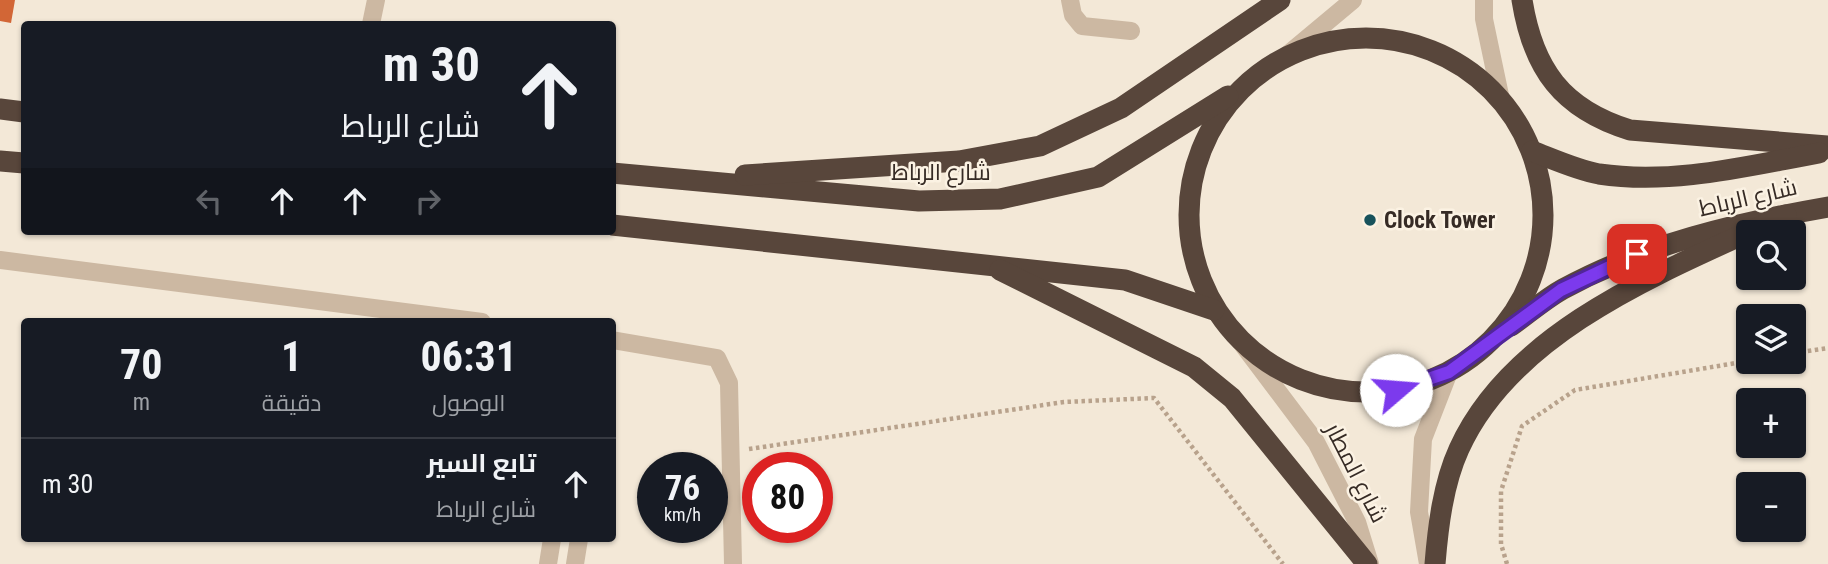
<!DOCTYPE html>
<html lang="ar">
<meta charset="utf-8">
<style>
body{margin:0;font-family:"Roboto Condensed",Cairo,sans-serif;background:#242831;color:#f1f3f6;direction:rtl;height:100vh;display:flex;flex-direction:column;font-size:26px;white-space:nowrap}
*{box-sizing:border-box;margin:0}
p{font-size:23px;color:#9ea1a6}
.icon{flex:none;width:38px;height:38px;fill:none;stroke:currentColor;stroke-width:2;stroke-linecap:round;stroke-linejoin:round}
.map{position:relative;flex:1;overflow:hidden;direction:ltr}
.side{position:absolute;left:21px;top:318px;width:595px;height:224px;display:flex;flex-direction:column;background:#171b24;border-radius:7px;box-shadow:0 2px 5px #0004;direction:rtl}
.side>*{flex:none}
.banner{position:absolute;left:21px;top:21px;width:595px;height:214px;border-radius:7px;box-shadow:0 2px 5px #0004;direction:rtl;background:#171b24;color:#f1f3f6;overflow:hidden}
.tools{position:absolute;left:1736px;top:220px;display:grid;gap:14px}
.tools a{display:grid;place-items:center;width:70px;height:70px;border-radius:7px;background:#171b24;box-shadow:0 2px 5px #0004;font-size:35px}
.speed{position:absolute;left:637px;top:452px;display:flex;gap:14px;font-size:35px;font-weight:700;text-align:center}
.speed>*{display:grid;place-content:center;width:91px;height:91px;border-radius:50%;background:#171b24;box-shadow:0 2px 5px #0004;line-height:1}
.speed small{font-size:18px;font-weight:400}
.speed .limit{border:10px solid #d22;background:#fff;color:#111}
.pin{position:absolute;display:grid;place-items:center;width:60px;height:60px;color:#fff;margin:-30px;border-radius:14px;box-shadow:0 4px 10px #0006}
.me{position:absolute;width:77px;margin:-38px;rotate:72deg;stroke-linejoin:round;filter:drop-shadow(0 0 5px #0008)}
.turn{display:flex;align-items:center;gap:24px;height:147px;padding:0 21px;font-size:32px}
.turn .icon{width:91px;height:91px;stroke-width:2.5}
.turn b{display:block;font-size:49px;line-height:60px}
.lanes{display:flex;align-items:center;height:66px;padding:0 21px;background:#0003;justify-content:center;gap:35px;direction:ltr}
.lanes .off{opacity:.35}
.eta{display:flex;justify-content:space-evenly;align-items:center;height:119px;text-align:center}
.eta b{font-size:42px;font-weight:700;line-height:49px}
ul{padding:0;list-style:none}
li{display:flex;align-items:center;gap:21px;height:91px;padding:0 21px;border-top:2px solid #363941}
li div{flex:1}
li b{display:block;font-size:26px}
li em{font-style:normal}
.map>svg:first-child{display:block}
.building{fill:#d26636}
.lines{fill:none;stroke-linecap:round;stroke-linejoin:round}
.path{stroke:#b8a28c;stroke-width:4.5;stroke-dasharray:3.5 3.5;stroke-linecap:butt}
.minor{stroke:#ccb8a2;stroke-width:18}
.highway{stroke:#58463b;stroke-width:21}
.route-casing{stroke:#51269a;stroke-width:18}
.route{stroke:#7c3aed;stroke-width:12}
.poi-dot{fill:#17525b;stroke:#fbf2e3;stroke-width:2.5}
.labels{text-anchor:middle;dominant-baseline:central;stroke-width:5;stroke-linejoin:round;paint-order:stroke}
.street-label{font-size:23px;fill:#362b25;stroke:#fbf2e3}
.poi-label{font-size:23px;font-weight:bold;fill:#362b25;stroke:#fbf2e3;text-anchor:start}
</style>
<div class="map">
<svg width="1828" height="564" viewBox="0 0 1828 564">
<rect width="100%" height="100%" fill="#f3e8d7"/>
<path class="building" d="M 0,0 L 15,0 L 11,23 L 0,21 Z"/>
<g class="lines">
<g class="path">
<path d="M 1794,353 L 1828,348"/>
<path d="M 749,449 L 1064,402 L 1154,398 L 1283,564"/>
<path d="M 1507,564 L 1501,544 L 1501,491 L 1522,426 L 1575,390 L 1748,361"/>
</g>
<g class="minor">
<path d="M 1070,0 L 1073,15 L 1082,26 L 1131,31"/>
<path d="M 1484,0 L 1484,19 L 1501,100"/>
<path d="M 371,24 L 376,0"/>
<path d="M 1286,56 L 1353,0"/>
<path d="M 0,260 L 482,322"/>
<path d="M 612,340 L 717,358 L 729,383 L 733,564"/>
<path d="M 1240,341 L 1316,442 L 1357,522 L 1370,564"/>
<path d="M 548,564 L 552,539"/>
<path d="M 575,564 L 579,539"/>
<path d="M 1428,564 L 1419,512 L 1423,439 L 1449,372"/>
</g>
<g class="highway">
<path d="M 1522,0 C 1533,69 1562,109 1630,130 L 1828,146"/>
<circle cx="1366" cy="215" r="177"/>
<path d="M 0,109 L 24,112"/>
<path d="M 1532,151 C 1553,159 1577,170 1599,174 C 1673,185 1747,166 1819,153"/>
<path d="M 0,161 L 24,163"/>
<path d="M 612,173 L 919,201 L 1000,199 L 1098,177 L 1228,96"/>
<path d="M 745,175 L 959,161 L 1040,146 L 1121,108 L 1280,0"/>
<path d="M 612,225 L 1125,280 L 1214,310"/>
<path d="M 1000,270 L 1194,367 L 1232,398 L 1367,564"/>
<path d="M 1511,326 C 1528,314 1545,299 1563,289 C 1646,244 1736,223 1828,207"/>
<path d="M 1435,564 C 1438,527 1443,484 1459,449 C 1514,327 1672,268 1786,215"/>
</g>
</g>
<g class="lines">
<g class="route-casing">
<path id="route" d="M 1396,390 L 1449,372 L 1561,290 L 1637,254"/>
</g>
<use href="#route" class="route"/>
</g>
<circle class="poi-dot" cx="1370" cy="220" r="7"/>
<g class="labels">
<g class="street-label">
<text x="941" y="172">شارع الرباط</text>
<text transform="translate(1748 198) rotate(-13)">شارع الرباط</text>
<text transform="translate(1356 473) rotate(63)">شارع المطار</text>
</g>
<g class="poi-label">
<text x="1384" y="220">Clock Tower</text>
</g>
</g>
</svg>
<div class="tools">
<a><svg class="icon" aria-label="search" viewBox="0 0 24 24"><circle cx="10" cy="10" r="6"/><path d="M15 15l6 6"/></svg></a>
<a><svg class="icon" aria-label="layers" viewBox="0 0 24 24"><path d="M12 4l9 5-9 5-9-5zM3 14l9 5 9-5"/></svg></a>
<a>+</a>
<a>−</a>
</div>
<div class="speed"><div>76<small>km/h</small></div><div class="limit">80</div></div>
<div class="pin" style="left:1637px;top:254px;background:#d93025"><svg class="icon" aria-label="arrive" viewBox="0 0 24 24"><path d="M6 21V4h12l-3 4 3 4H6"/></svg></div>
<svg class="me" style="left:1396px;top:390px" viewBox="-20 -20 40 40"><circle r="19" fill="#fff"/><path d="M0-13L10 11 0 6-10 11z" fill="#7c3aed"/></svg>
<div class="banner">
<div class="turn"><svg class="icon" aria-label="ahead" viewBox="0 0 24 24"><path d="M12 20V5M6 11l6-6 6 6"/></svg><div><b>30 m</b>شارع الرباط</div></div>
<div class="lanes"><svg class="icon off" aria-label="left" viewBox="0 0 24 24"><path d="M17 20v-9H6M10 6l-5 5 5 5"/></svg><svg class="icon" aria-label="ahead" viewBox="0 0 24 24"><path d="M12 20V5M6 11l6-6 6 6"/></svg><svg class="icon" aria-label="ahead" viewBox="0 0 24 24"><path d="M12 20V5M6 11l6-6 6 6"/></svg><svg class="icon off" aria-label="right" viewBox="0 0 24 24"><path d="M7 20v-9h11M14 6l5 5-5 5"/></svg></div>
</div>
<section class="side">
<div class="eta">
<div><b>06:31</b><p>الوصول</p></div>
<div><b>1</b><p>دقيقة</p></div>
<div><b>70</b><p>m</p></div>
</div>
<ul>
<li><svg class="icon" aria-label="ahead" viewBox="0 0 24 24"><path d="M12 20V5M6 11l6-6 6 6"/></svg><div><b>تابع السير</b><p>شارع الرباط</p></div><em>30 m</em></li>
</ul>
</section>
</div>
